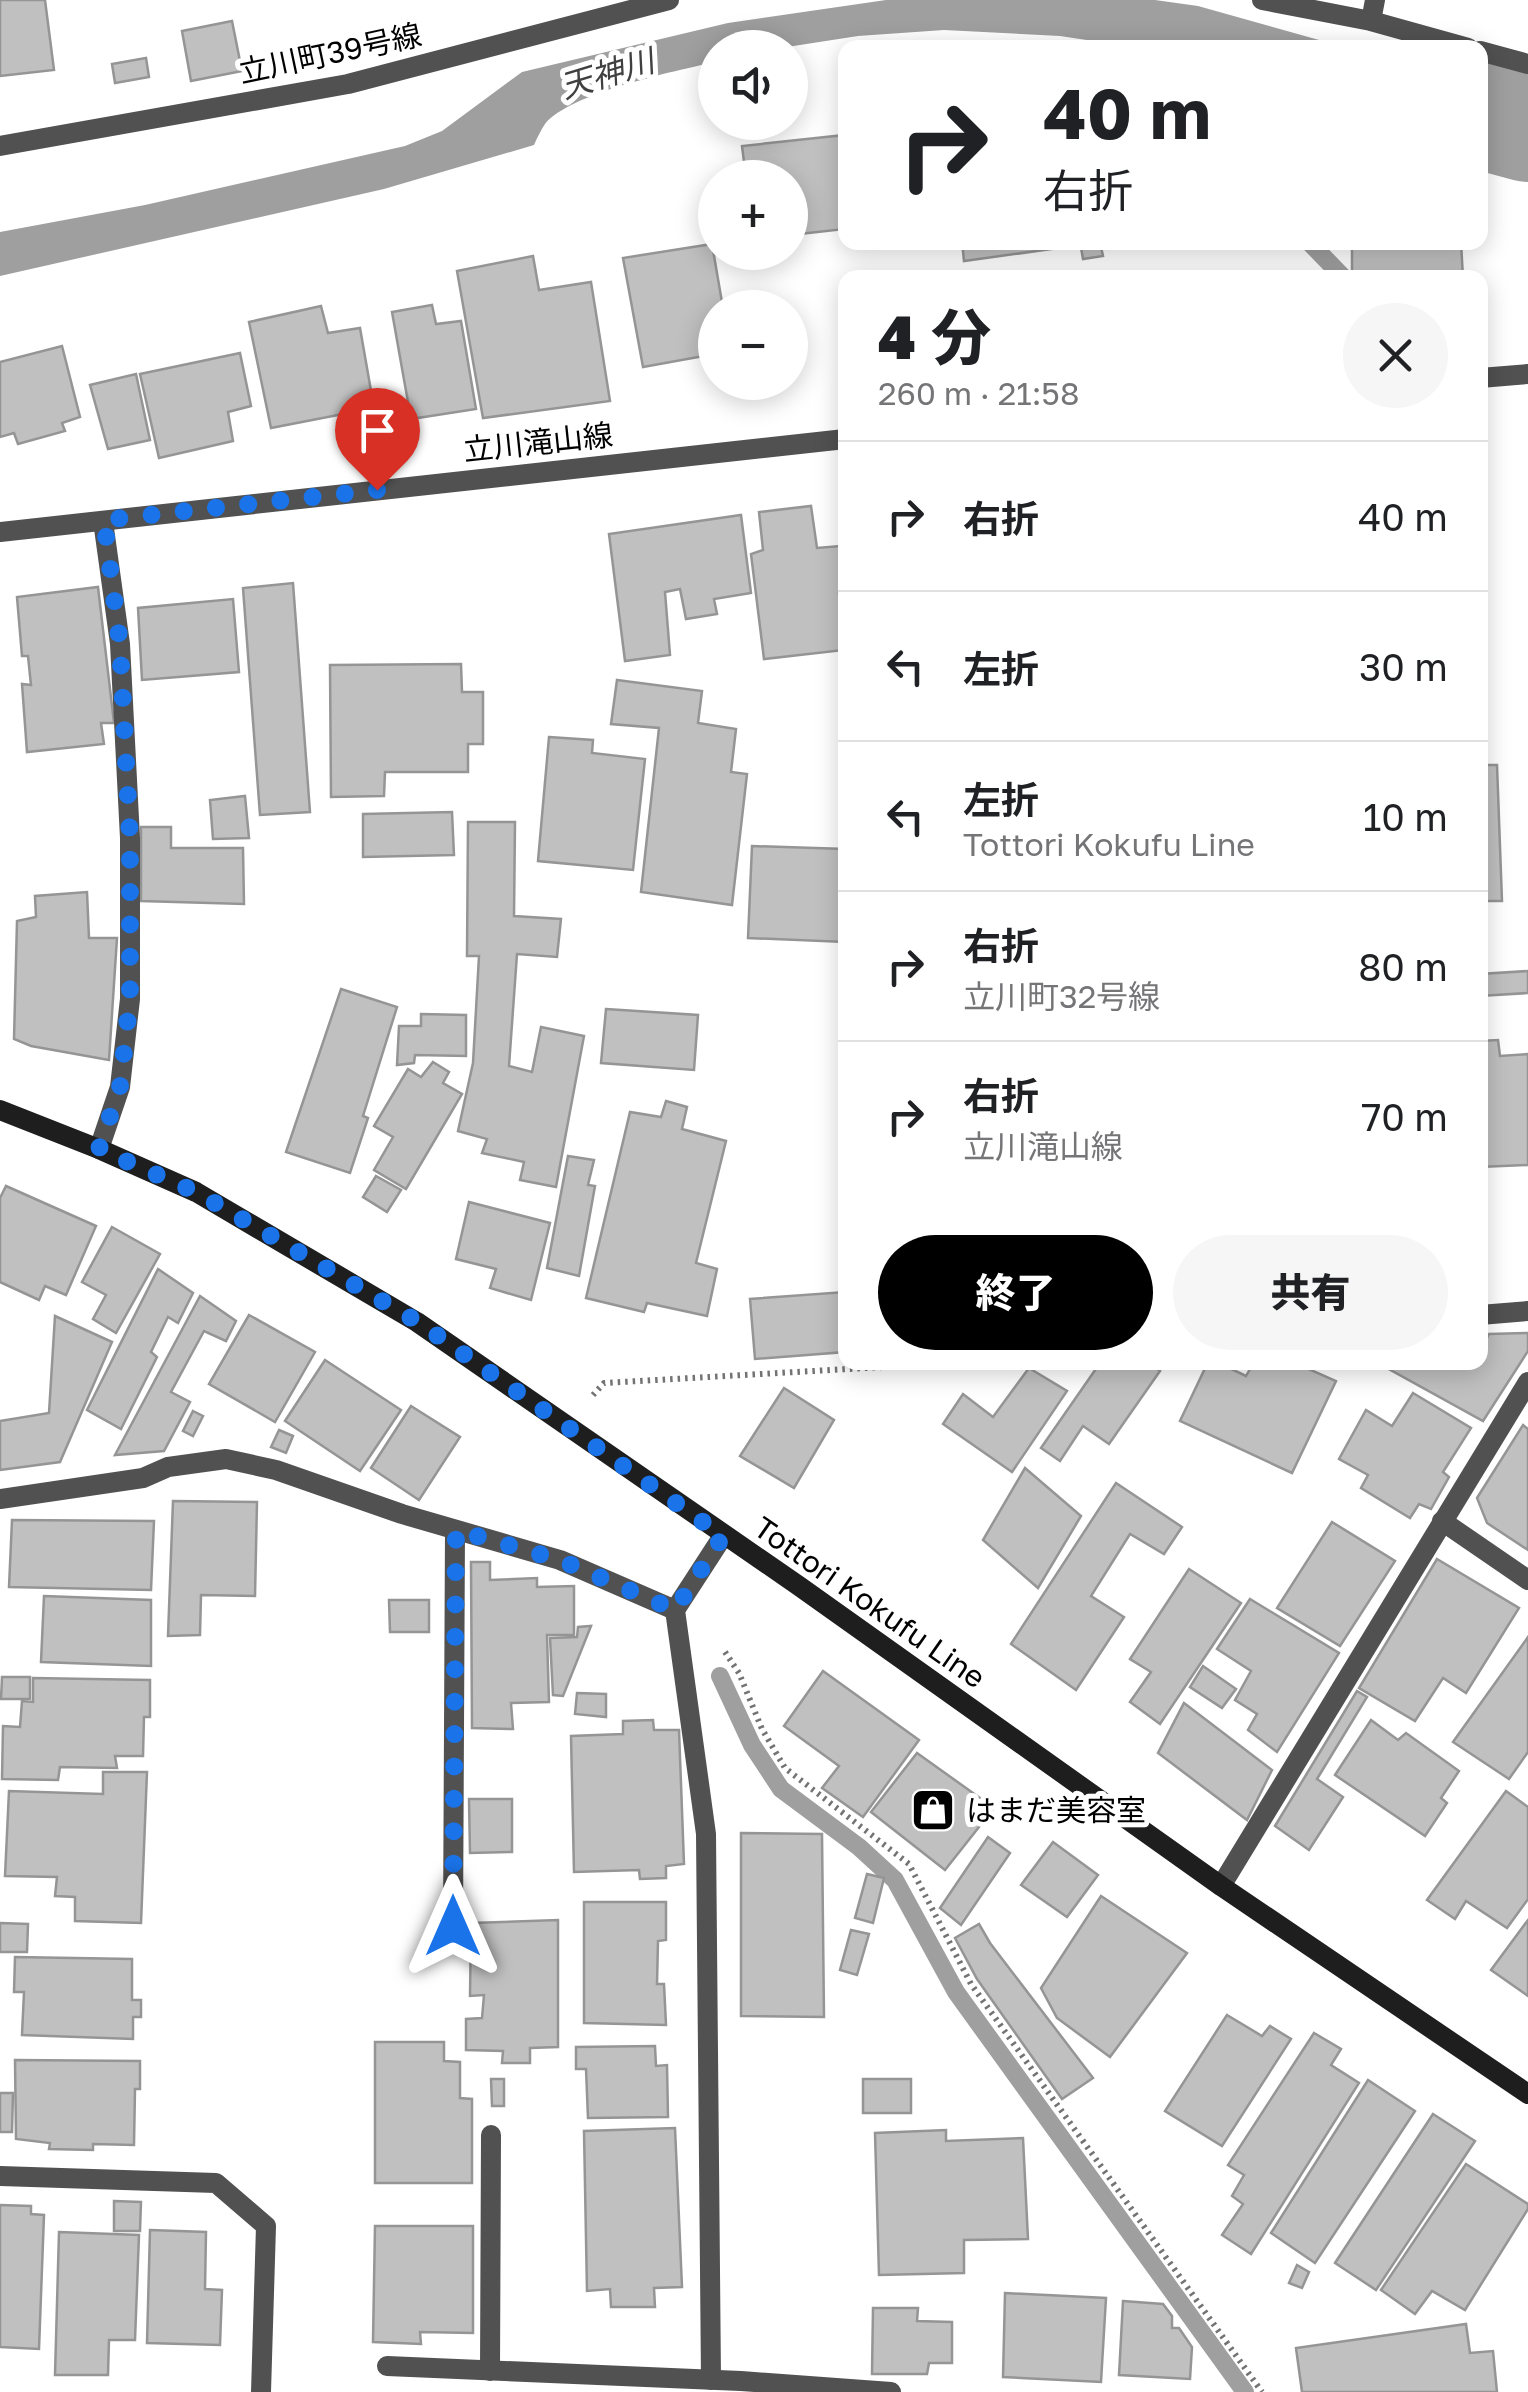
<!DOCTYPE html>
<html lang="ja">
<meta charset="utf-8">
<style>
body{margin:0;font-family:"Golos Text","Noto Sans JP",sans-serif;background:#f6f6f6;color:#202124;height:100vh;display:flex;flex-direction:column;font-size:38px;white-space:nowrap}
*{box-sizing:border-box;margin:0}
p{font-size:32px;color:#757577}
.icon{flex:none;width:55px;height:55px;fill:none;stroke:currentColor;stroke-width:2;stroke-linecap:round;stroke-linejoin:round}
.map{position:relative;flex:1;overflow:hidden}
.panel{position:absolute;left:838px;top:270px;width:650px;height:1100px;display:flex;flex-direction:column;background:#fff;border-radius:20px;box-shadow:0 5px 25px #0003}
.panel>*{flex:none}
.hud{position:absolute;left:838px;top:40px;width:650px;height:210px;border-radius:20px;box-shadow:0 5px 25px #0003;background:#fff;color:#202124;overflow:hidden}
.tools{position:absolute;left:698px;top:30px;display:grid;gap:20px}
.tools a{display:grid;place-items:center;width:110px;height:110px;border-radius:50%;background:#fff;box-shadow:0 5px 25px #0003;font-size:50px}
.pin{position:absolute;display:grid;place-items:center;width:85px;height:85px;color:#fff;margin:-102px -42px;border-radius:50% 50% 50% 0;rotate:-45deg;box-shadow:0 0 10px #0007}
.pin .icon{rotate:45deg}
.me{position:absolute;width:110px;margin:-55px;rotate:0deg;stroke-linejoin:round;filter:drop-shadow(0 0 8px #0008)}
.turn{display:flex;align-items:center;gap:35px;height:210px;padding:0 40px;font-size:45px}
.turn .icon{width:130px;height:130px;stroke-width:2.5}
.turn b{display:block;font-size:70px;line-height:85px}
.round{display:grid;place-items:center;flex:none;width:105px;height:105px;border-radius:52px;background:#f6f6f6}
.summary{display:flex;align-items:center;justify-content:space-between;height:170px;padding:0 40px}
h1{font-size:60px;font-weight:800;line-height:75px}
.button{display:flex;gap:20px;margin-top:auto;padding:20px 40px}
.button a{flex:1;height:115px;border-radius:60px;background:#000;color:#fff;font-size:40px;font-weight:800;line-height:115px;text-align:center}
.button a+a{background:#f6f6f6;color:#202124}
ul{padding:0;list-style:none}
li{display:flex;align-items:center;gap:30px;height:150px;padding:0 40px;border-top:2px solid #e0e0e0}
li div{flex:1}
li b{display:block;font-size:38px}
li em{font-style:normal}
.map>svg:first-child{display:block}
.water{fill:#9f9f9f}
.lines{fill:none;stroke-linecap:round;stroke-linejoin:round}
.stream{stroke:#9f9f9f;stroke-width:18}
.river{stroke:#9f9f9f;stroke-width:112}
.building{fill:#c0c0c0;stroke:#959595;stroke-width:2.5}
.path{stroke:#737373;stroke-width:6;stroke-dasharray:2.5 5;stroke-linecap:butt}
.service{stroke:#515151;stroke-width:20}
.minor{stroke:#515151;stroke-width:20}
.tertiary{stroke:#515151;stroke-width:20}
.secondary{stroke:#1e1e1e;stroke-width:20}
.route{stroke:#1a73e8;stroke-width:18;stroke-dasharray:0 32.4}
.labels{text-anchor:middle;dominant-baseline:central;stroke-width:10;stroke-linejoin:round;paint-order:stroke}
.street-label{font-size:30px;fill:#000;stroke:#fff}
.poi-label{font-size:30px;fill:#000;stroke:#fff;text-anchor:start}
.water-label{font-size:32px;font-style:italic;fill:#404040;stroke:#fff}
</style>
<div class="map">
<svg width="1528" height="2392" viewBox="0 0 1528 2392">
<rect width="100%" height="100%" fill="#fff"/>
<path class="water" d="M 886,0 L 1155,0 L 1198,6 L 1344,47 L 1140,48 L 1060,36 L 944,30 L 858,36 L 787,47 L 715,48 L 715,62 C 675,71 570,93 545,124 C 541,130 537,138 534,145 L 384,189 L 0,276 L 0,232 L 145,205 L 405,146 L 442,131 L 522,72 L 728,23 Z"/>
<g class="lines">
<g class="stream">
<path d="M 1309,242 L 1344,278"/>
<path d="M 720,1676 L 752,1745 L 781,1789 L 859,1847 L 895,1880 L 956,1992 L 1245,2392"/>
</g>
<path class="river" d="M 1480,113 L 1528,126"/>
</g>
<g class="building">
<path d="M 0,0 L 45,0 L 54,70 L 0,76 Z"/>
<path d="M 232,21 L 242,71 L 191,81 L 182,31 Z"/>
<path d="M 146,58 L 149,77 L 115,83 L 112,64 Z"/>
<path d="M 845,135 L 845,229 L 790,235 L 790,178 L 746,178 L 742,146 Z"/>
<path d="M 962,242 L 1058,242 L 1059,248 L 964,261 Z"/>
<path d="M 1080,242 L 1100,242 L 1103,256 L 1083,259 Z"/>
<path d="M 1352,242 L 1461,242 L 1463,278 L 1352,276 Z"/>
<path d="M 712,244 L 723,308 L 715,308 L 715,354 L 643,367 L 623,258 Z"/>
<path d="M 533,256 L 539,290 L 591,282 L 610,401 L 483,418 L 457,271 Z"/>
<path d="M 432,305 L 436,324 L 461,321 L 476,409 L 411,419 L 392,312 Z"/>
<path d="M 321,306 L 328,333 L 360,328 L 374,408 L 271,428 L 249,322 Z"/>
<path d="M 62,346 L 80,417 L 62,423 L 65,431 L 18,444 L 14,433 L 0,437 L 0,362 Z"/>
<path d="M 240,353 L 251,406 L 228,412 L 233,441 L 159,458 L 140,374 Z"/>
<path d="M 136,374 L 150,440 L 108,449 L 90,385 Z"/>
<path d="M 811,506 L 817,548 L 840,546 L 845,592 L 839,593 L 844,650 L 764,659 L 751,554 L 763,550 L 759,512 Z"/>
<path d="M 741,515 L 751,593 L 714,599 L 717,614 L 686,619 L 680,589 L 665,592 L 670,655 L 625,661 L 609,534 Z"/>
<path d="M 293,583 L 310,812 L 260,815 L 243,588 Z"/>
<path d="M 98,587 L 114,723 L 101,723 L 104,744 L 27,752 L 22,684 L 31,685 L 28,656 L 22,656 L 17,597 Z"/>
<path d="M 233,599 L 239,672 L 142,680 L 138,608 Z"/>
<path d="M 461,664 L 462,692 L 483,692 L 483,744 L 468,744 L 468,772 L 385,772 L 384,796 L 331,797 L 330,665 Z"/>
<path d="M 617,680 L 702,691 L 698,723 L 736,729 L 731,772 L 747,774 L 732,905 L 641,892 L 659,728 L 611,724 Z"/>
<path d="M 549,737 L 593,740 L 592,753 L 645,759 L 633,870 L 538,861 Z"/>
<path d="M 1480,765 L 1497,765 L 1502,901 L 1480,901 Z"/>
<path d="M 245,796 L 249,838 L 213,839 L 210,800 Z"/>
<path d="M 452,812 L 454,855 L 363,857 L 363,814 Z"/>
<path d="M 468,822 L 515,822 L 514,916 L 561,919 L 557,957 L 517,954 L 509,1066 L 532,1072 L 541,1027 L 584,1036 L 556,1187 L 520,1180 L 524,1162 L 482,1153 L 487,1139 L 458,1131 L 473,1063 L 479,956 L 467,956 Z"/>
<path d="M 141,827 L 171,827 L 171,848 L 243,848 L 244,904 L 141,901 Z"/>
<path d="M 752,846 L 845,849 L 845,942 L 748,938 Z"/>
<path d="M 87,892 L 89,938 L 117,938 L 109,1060 L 31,1046 L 14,1039 L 17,921 L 36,917 L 35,896 Z"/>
<path d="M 1528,971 L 1528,993 L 1480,996 L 1480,974 Z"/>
<path d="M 341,989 L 397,1007 L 363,1116 L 368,1118 L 350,1173 L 286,1152 Z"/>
<path d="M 606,1009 L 698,1015 L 694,1070 L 601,1063 Z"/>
<path d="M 421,1014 L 466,1015 L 466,1056 L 415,1055 L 414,1063 L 397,1065 L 399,1026 L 421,1026 Z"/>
<path d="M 1498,1040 L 1500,1056 L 1528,1054 L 1528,1165 L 1480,1167 L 1480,1041 Z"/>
<path d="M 433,1062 L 449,1072 L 443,1083 L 462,1094 L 406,1189 L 374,1170 L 393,1137 L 374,1126 L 408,1069 L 421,1077 Z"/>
<path d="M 666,1101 L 687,1107 L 682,1129 L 726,1141 L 696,1263 L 717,1269 L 707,1316 L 647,1303 L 644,1312 L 586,1298 L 630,1112 L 661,1117 Z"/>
<path d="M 568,1156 L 594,1160 L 588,1185 L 595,1186 L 579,1276 L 547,1268 Z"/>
<path d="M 376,1176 L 401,1190 L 387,1212 L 363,1197 Z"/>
<path d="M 6,1186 L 96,1226 L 66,1295 L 45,1286 L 39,1300 L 0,1282 L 0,1198 Z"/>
<path d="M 469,1202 L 550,1223 L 531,1300 L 490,1288 L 496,1269 L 456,1259 Z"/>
<path d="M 112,1227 L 160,1254 L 116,1333 L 93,1319 L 106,1295 L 82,1282 Z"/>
<path d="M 158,1269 L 193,1293 L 178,1323 L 168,1317 L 151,1352 L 157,1357 L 121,1429 L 87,1410 Z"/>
<path d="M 845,1292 L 845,1352 L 755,1359 L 750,1299 Z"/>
<path d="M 200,1296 L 236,1321 L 226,1341 L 204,1331 L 171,1392 L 190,1402 L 164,1451 L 115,1455 Z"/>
<path d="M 249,1315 L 315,1352 L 275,1422 L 209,1384 Z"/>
<path d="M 55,1316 L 112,1342 L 60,1462 L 0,1470 L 0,1421 L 49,1413 Z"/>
<path d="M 1528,1333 L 1528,1351 L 1483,1421 L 1387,1368 L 1391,1362 L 1480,1362 L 1480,1351 L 1489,1334 Z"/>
<path d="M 325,1360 L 401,1410 L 360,1471 L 285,1421 Z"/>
<path d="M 1149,1362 L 1160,1371 L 1109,1444 L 1083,1426 L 1060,1461 L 1041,1448 L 1100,1363 Z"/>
<path d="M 1208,1362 L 1217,1362 L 1246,1376 L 1254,1362 L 1276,1368 L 1278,1362 L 1293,1362 L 1336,1381 L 1292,1473 L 1180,1421 Z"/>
<path d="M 1029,1368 L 1067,1391 L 1012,1472 L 943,1424 L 963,1394 L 993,1417 Z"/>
<path d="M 784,1388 L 834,1420 L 794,1488 L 740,1456 Z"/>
<path d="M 1413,1393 L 1471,1428 L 1443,1472 L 1449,1477 L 1431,1509 L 1419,1504 L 1410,1518 L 1361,1488 L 1368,1475 L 1339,1459 L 1366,1410 L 1392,1426 Z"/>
<path d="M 411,1406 L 460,1437 L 419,1500 L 371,1468 Z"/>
<path d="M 193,1411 L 203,1416 L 193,1436 L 183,1431 Z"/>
<path d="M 1523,1425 L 1528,1429 L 1528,1550 L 1487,1523 L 1477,1498 Z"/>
<path d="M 279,1430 L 293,1436 L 286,1453 L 271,1447 Z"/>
<path d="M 1025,1468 L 1081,1516 L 1038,1588 L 983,1540 Z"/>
<path d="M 1116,1483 L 1182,1527 L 1164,1554 L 1130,1534 L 1091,1596 L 1124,1617 L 1076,1690 L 1011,1644 Z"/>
<path d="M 173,1501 L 257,1502 L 255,1596 L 201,1595 L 200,1635 L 168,1636 Z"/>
<path d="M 12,1520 L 154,1521 L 151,1590 L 9,1587 Z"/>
<path d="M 1332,1522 L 1395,1561 L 1340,1646 L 1277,1608 Z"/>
<path d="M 1437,1559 L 1519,1608 L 1466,1693 L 1443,1678 L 1415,1721 L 1359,1688 Z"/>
<path d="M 471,1562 L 490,1562 L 490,1580 L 537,1578 L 537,1587 L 574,1586 L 574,1635 L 547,1635 L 549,1702 L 511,1703 L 513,1729 L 472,1728 Z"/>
<path d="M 1189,1569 L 1241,1603 L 1160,1724 L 1130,1702 L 1151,1672 L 1130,1659 Z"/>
<path d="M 44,1596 L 151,1600 L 151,1666 L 41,1662 Z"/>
<path d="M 1250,1599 L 1339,1653 L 1277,1752 L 1248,1730 L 1257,1714 L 1235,1700 L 1251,1671 L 1217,1649 Z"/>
<path d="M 389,1600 L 429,1600 L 429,1632 L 390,1632 Z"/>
<path d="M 591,1626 L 563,1696 L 553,1695 L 550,1638 L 577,1637 L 578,1627 Z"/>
<path d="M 1528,1637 L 1528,1752 L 1509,1779 L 1453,1742 Z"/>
<path d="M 1203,1666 L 1236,1689 L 1222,1708 L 1190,1687 Z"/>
<path d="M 823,1671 L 919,1740 L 863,1817 L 822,1788 L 839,1766 L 784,1726 Z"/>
<path d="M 2,1677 L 30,1677 L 30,1699 L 1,1699 Z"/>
<path d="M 33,1678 L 150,1680 L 150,1717 L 144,1717 L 143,1756 L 115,1756 L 117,1768 L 60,1767 L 58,1780 L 2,1779 L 3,1726 L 20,1727 L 22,1701 L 33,1702 Z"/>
<path d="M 1357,1691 L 1367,1697 L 1317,1779 L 1343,1797 L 1309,1850 L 1275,1826 Z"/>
<path d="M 577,1693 L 606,1694 L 606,1717 L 575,1714 Z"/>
<path d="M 1184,1703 L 1272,1770 L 1247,1820 L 1158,1753 Z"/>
<path d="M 653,1720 L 654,1730 L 679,1730 L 684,1864 L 666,1866 L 666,1878 L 640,1879 L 639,1870 L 574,1872 L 571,1736 L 623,1734 L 623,1721 Z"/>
<path d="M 1371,1720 L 1398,1740 L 1406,1733 L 1459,1771 L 1441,1798 L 1447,1803 L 1425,1836 L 1335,1775 Z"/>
<path d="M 917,1753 L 994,1808 L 945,1870 L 871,1812 Z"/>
<path d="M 103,1772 L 147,1772 L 141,1923 L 75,1921 L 75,1897 L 55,1896 L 57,1877 L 5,1876 L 9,1791 L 103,1794 Z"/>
<path d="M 1506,1791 L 1528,1807 L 1528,1899 L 1507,1928 L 1466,1901 L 1455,1919 L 1427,1900 Z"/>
<path d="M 469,1799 L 512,1799 L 512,1852 L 470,1853 Z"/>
<path d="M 741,1833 L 822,1834 L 824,2017 L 741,2016 Z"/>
<path d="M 988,1837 L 1010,1853 L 961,1925 L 940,1908 Z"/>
<path d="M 1053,1842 L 1098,1875 L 1067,1917 L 1021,1885 Z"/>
<path d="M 867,1874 L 884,1878 L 873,1923 L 855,1918 Z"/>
<path d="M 1101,1896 L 1187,1953 L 1110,2057 L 1057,2018 L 1041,1988 Z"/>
<path d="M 584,1902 L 666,1902 L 666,1940 L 658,1941 L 657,1984 L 664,1984 L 666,2025 L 584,2023 Z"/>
<path d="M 558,1920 L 558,2047 L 530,2048 L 530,2063 L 502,2063 L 503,2051 L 466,2050 L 466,2019 L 482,2018 L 484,1995 L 470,1996 L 471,1923 Z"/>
<path d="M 1528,1920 L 1528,1996 L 1491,1970 Z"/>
<path d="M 0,1923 L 28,1924 L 27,1952 L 0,1952 Z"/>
<path d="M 979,1924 L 990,1943 L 1093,2078 L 1062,2099 L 977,1979 L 955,1938 Z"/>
<path d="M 851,1930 L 869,1934 L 857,1975 L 840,1970 Z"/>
<path d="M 15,1957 L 132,1959 L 132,2000 L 141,2000 L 141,2017 L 133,2017 L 133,2039 L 22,2035 L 24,1992 L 14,1992 Z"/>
<path d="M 1227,2015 L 1262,2036 L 1270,2026 L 1291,2039 L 1222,2146 L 1165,2111 Z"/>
<path d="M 1314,2033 L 1341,2049 L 1331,2065 L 1359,2083 L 1251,2254 L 1222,2235 L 1243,2204 L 1232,2196 L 1244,2175 L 1228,2165 Z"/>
<path d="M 375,2042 L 444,2042 L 444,2061 L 460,2062 L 460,2098 L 472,2099 L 472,2183 L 375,2183 Z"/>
<path d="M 655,2046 L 656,2066 L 667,2065 L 668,2117 L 588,2118 L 586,2069 L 576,2069 L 576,2047 Z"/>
<path d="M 15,2060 L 140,2061 L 140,2089 L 135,2089 L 134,2145 L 93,2144 L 93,2150 L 49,2149 L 50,2143 L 16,2139 Z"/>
<path d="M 491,2079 L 504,2079 L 504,2106 L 492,2106 Z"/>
<rect x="863" y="2079" width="48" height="34"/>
<path d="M 1368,2080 L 1415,2111 L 1315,2263 L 1271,2233 Z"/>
<path d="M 0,2093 L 13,2093 L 12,2132 L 0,2132 Z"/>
<path d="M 1433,2114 L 1475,2141 L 1376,2290 L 1335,2263 Z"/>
<path d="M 675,2128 L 682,2287 L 654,2288 L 655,2307 L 611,2307 L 610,2289 L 587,2291 L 584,2131 Z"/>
<path d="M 946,2130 L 946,2141 L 1023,2138 L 1028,2239 L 964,2240 L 964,2273 L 879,2275 L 875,2133 Z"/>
<path d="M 1466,2164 L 1528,2204 L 1528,2209 L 1465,2310 L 1432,2291 L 1415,2314 L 1381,2290 Z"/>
<path d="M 114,2201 L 141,2202 L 140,2231 L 114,2231 Z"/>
<path d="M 0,2205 L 31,2206 L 31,2214 L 44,2215 L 39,2349 L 0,2347 Z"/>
<path d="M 375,2226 L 473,2226 L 473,2333 L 420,2332 L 421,2344 L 373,2342 Z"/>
<path d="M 150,2230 L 206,2232 L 205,2289 L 222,2290 L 220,2345 L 147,2343 Z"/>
<path d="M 59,2232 L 139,2235 L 135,2340 L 109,2340 L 108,2375 L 55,2375 Z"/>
<path d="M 1297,2265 L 1309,2272 L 1302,2288 L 1289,2283 Z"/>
<path d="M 1005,2293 L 1106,2298 L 1101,2382 L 1003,2377 Z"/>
<path d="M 1123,2301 L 1163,2304 L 1172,2316 L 1172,2328 L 1179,2328 L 1192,2347 L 1190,2379 L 1119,2375 Z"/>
<path d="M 873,2308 L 918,2308 L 917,2321 L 952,2322 L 952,2363 L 929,2363 L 927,2374 L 872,2374 Z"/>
<path d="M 1466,2324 L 1470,2353 L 1493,2351 L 1497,2392 L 1302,2392 L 1296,2348 Z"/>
</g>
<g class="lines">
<g class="path">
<path d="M 593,1395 L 604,1383 L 970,1362"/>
<path d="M 725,1652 L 739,1673 L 762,1729 L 785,1768 L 909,1864 L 971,1984 L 1262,2392"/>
</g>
<path class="service" d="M 99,1149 L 120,1087 L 130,999 L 130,838 L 120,644 L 103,521"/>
<g class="minor">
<path d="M 1262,0 L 1371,21 L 1468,48"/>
<path d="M 1371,21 L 1375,0"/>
<path d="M 1480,51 L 1528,64"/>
<path d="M 0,146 L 348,84 L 669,0"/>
<path d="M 1480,1315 L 1528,1311"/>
<path d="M 0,1499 L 143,1478 L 168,1467 L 226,1459 L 276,1470 L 402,1514 L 560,1560 L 675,1610"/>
<path d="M 1442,1521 L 1528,1580"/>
<path d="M 1221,1886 L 1528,1382"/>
<path d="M 453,1926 L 455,1530"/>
<path d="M 0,2176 L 216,2183 L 266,2226 L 261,2392"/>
<path d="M 387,2366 L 741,2381 L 891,2392"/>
<path d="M 490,2371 L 491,2135"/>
<path d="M 711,2380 L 706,1834 L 675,1610 L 723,1536"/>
</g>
<g class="tertiary">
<path d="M 1480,378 L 1528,374"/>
<path d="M 0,532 L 845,439"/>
</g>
<path class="secondary" d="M 0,1110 L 99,1149 L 196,1192 L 417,1322 L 799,1586 L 1221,1886 L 1528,2094"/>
</g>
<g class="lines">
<path class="route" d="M 377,490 L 104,520 L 120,644 L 130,838 L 130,999 L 120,1087 L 99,1149 L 196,1192 L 418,1322 L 723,1536 L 675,1610 L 560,1560 L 456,1530 L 453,1926"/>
</g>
<defs>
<g id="shop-square" transform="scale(2.25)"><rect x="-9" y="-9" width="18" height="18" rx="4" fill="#000" stroke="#fff"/><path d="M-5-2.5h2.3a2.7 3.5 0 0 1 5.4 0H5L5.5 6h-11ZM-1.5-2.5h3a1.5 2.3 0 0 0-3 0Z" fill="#fff"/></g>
</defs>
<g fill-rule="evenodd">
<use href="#shop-square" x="933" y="1810"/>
</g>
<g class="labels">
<g class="street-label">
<text transform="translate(330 53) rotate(-12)">立川町39号線</text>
<text transform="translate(538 442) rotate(-6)">立川滝山線</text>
<text transform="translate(870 1602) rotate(35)">Tottori Kokufu Line</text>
</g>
<g class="poi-label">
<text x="966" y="1810">はまだ美容室</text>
</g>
<g class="water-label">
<text transform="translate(607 73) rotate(-17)">天神川</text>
</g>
</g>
</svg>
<div class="tools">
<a><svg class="icon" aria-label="sound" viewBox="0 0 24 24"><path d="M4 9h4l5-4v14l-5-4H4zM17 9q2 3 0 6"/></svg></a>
<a>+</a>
<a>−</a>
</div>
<div class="pin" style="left:377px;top:490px;background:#d93025"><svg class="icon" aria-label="arrive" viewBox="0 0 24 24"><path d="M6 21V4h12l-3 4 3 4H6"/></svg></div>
<svg class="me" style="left:453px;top:1926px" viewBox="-20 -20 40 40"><path d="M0-17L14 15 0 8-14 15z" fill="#1a73e8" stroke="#fff" stroke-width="4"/></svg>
<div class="hud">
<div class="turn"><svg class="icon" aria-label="right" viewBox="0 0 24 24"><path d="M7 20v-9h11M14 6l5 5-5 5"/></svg><div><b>40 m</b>右折</div></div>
</div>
<section class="panel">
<div class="summary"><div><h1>4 分</h1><p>260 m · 21:58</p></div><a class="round"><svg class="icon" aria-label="close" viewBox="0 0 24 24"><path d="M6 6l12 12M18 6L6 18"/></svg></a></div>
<ul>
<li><svg class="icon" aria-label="right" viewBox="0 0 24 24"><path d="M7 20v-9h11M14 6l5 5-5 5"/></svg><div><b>右折</b></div><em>40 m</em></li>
<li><svg class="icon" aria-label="left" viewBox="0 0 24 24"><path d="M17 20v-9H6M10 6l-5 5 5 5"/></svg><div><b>左折</b></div><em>30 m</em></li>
<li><svg class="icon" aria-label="left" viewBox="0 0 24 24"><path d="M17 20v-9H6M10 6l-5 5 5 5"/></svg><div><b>左折</b><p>Tottori Kokufu Line</p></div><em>10 m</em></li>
<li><svg class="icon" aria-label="right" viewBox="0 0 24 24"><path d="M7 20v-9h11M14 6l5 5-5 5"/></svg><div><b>右折</b><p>立川町32号線</p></div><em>80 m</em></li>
<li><svg class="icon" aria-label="right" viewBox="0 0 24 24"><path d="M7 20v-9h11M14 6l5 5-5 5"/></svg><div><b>右折</b><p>立川滝山線</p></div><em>70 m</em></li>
</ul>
<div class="button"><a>終了</a><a>共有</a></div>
</section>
</div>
